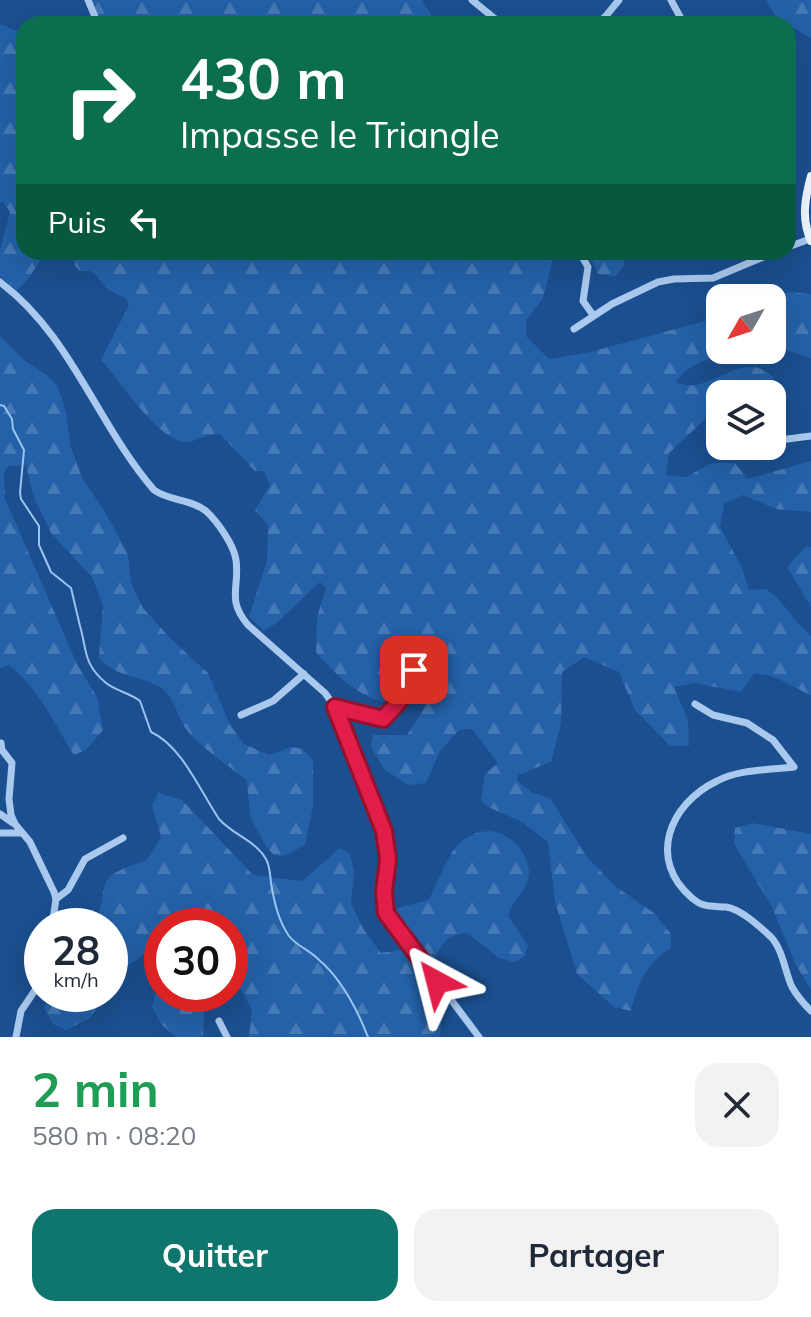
<!DOCTYPE html>
<html lang="fr">
<meta charset="utf-8">
<style>
body{margin:0;font-family:Mulish,sans-serif;background:#f2f2f3;color:#1f2937;height:100vh;display:flex;flex-direction:column;font-size:30px;white-space:nowrap}
*{box-sizing:border-box;margin:0}
p{font-size:26px;color:#747a83}
.icon{flex:none;width:44px;height:44px;fill:none;stroke:currentColor;stroke-width:2;stroke-linecap:round;stroke-linejoin:round}
.map{position:relative;height:1037px;overflow:hidden}
.sheet{display:flex;flex-direction:column;background:#fff;flex:1}
.sheet>*{flex:none}
.banner{position:absolute;left:16px;top:16px;width:780px;height:244px;border-radius:24px;box-shadow:0 8px 32px #0002;background:#0b6e4f;color:#fff;overflow:hidden}
.needle{width:52px;rotate:231deg}
.fabs{position:absolute;left:706px;top:284px;display:grid;gap:16px}
.fabs a{display:grid;place-items:center;width:80px;height:80px;border-radius:16px;background:#fff;box-shadow:0 8px 32px #0002;font-size:40px}
.speed{position:absolute;left:24px;top:908px;display:flex;gap:16px;font-size:40px;font-weight:700;text-align:center}
.speed>*{display:grid;place-content:center;width:104px;height:104px;border-radius:50%;background:#fff;box-shadow:0 8px 32px #0002;line-height:1}
.speed small{font-size:20px;font-weight:400}
.speed .limit{border:12px solid #d22;background:#fff;color:#111}
.pin{position:absolute;display:grid;place-items:center;width:68px;height:68px;color:#fff;margin:-34px;border-radius:16px;box-shadow:0 4px 12px #0006}
.me{position:absolute;width:88px;margin:-44px;rotate:322deg;stroke-linejoin:round;filter:drop-shadow(0 0 6px #0008)}
.turn{display:flex;align-items:center;gap:28px;height:168px;padding:0 32px;font-size:36px}
.turn .icon{width:104px;height:104px;stroke-width:2.5}
.turn b{display:block;font-size:56px;line-height:68px}
.then{display:flex;align-items:center;height:76px;padding:0 32px;background:#0003;gap:16px;font-size:30px}
.round{display:grid;place-items:center;flex:none;width:84px;height:84px;border-radius:24px;background:#f2f2f3}
.overview{display:flex;align-items:center;justify-content:space-between;height:136px;padding:0 32px}
h1{font-size:48px;font-weight:700;line-height:60px;color:#1e9e55}
.cta{display:flex;gap:16px;margin-top:auto;padding:16px 32px}
.cta a{flex:1;height:92px;border-radius:24px;background:#0f766e;color:#fff;font-size:32px;font-weight:700;line-height:92px;text-align:center}
.cta a+a{background:#f2f2f3;color:#1f2937}
.map>svg:first-child{display:block}
.forest{fill:url(#forest-firs)}
.lines{fill:none;stroke-linecap:round;stroke-linejoin:round}
.stream{stroke:#9cc4f0;stroke-width:2}
.minor{stroke:#a9c9ee;stroke-width:7}
.major{stroke:#f0f6ff;stroke-width:8}
.route-casing{stroke:#92132f;stroke-width:20}
.route{stroke:#e11d48;stroke-width:14}
</style>
<div class="map">
<svg width="811" height="1037" viewBox="0 0 811 1037">
<defs>
<pattern id="forest-firs" width="22" height="20" patternUnits="userSpaceOnUse" patternTransform="scale(2)"><rect width="22" height="20" fill="#2461a8"/><path d="M5 1l3.5 6h-7zM16 11l3.5 6h-7z" fill="#4579b5"/></pattern>
</defs>
<rect width="100%" height="100%" fill="#1b4f8f"/>
<g class="forest">
<path d="M 90,0 L 422,0 L 435,21 L 440,24 L 107,24 L 95,11 Z"/>
<path d="M 765,0 L 811,0 L 811,38 L 778,19 Z"/>
<path d="M 0,24 L 24,34 L 24,252 L 46,252 L 28,279 L 17,290 L 0,276 L 0,250 L 10,212 L 3,202 L 0,202 Z"/>
<path d="M 72,252 L 561,252 L 554,255 L 543,298 L 526,320 L 526,336 L 549,359 L 590,352 L 720,317 L 720,350 L 744,350 C 722,356 686,361 676,383 C 682,384 689,386 695,385 C 724,380 747,352 773,377 L 771,389 L 762,394 L 720,394 L 720,413 L 704,420 L 669,453 L 666,475 L 686,477 L 712,463 L 735,463 L 748,479 L 811,461 L 811,512 L 776,509 L 743,495 L 724,504 L 720,527 L 742,568 L 749,590 L 766,589 C 784,601 794,622 811,636 L 811,695 C 791,687 775,673 754,674 L 741,692 L 694,683 L 674,687 L 688,720 L 689,746 L 670,746 L 635,710 L 619,672 L 584,657 L 562,672 L 561,724 L 551,762 L 518,775 L 517,780 L 531,792 L 551,799 L 586,856 L 615,886 L 654,913 L 671,934 L 671,947 C 645,967 639,980 631,1011 L 614,1007 L 577,974 L 555,902 L 548,842 L 522,822 L 486,806 L 481,800 L 485,774 L 498,763 L 472,729 L 459,730 L 440,751 L 426,783 L 408,785 L 385,770 L 371,747 L 373,735 L 407,735 C 424,710 446,680 422,653 L 411,658 L 402,683 L 385,702 C 359,698 332,671 316,652 L 317,617 L 326,588 L 320,582 L 278,622 L 264,631 L 249,617 L 267,561 L 268,525 L 255,510 L 270,485 L 264,471 L 255,471 L 220,434 C 207,433 195,443 184,442 C 156,438 120,380 101,360 L 129,305 L 126,299 L 107,289 L 95,274 L 90,271 L 80,271 L 75,266 Z"/>
<path d="M 588,252 L 620,252 L 625,264 L 616,276 L 598,274 Z"/>
<path d="M 788,292 L 811,294 L 811,358 L 772,345 L 772,300 Z"/>
<path d="M 0,336 L 25,361 L 47,375 L 58,387 L 66,412 L 71,448 L 83,480 L 104,510 L 128,554 L 131,583 L 143,608 L 170,638 L 208,673 L 230,725 L 244,744 L 269,755 L 291,747 L 303,749 L 313,760 L 313,805 L 305,845 L 284,856 L 274,855 L 267,848 L 250,817 L 247,781 C 232,768 196,744 186,729 C 177,716 174,696 160,687 C 139,675 117,678 99,658 L 103,605 L 92,577 L 51,533 L 33,495 L 26,465 L 9,466 L 4,472 L 5,499 L 77,664 L 97,697 L 103,730 L 86,750 L 74,755 C 55,725 38,687 9,665 L 0,669 Z"/>
<path d="M 806,546 L 811,547 L 811,607 L 787,567 Z"/>
<path d="M 158,793 L 182,800 L 253,875 L 302,881 L 340,848 L 350,854 L 354,872 L 351,903 L 364,930 L 381,953 L 400,950 L 410,941 L 391,912 C 402,904 417,905 429,899 C 437,885 442,868 451,854 C 465,831 492,823 513,841 C 522,848 529,862 529,873 C 528,892 513,898 508,916 L 528,945 L 525,956 L 515,962 L 499,958 L 467,933 C 446,934 441,945 433,963 C 444,990 446,1009 439,1037 L 249,1037 L 252,1009 L 238,985 L 230,982 L 230,926 L 162,926 L 162,953 L 151,949 L 119,972 L 110,986 L 110,926 L 95,926 C 112,881 89,879 147,860 L 161,837 L 152,805 Z"/>
<path d="M 752,823 L 811,834 L 811,990 L 795,963 L 772,907 L 734,844 L 735,828 Z"/>
<path d="M 162,973 L 162,994 L 205,994 L 203,1037 L 176,1037 L 162,1025 L 152,1007 Z"/>
<path d="M 50,994 L 105,994 L 90,1018 L 66,1030 L 53,1024 L 44,1008 Z"/>
</g>
<g class="lines">
<path class="stream" d="M 0,405 L 4,406 L 12,419 L 13,429 L 24,450 L 20,493 L 21,499 L 39,526 L 39,545 L 51,572 L 71,588 C 74,601 77,613 80,626 C 87,650 83,664 106,683 C 116,691 130,693 140,701 L 151,732 C 182,746 200,791 219,819 C 233,835 255,840 266,859 C 270,866 270,875 271,883 C 274,901 278,920 289,936 C 297,946 309,950 318,959 C 342,979 357,1009 368,1037"/>
<g class="minor">
<path d="M 88,0 L 98,24"/>
<path d="M 472,0 L 494,18 L 505,24"/>
<path d="M 671,0 L 684,24"/>
<path d="M 595,24 L 605,17 L 619,0"/>
<path d="M 788,247 L 810,239"/>
<path d="M 580,253 L 588,267 L 583,301 L 593,315"/>
<path d="M 0,282 C 71,335 97,424 154,490 C 169,501 191,499 206,511 C 217,521 234,545 236,560 C 240,588 226,599 248,625 L 325,693 L 335,707 L 384,831 L 388,859 L 384,892 L 386,913 L 479,1037"/>
<path d="M 574,329 L 612,304 L 658,282 L 674,279 L 713,278 L 775,252"/>
<path d="M 772,441 L 811,436"/>
<path d="M 695,704 L 713,715 L 747,723 L 773,740 L 794,767 C 770,770 739,769 717,781 C 669,804 647,860 692,898 C 703,908 712,906 726,907 C 741,909 760,927 771,937 C 783,950 785,972 792,987 C 797,996 804,1004 811,1011"/>
<path d="M 335,707 L 383,719 L 401,699 L 414,670"/>
<path d="M 241,715 L 273,701 L 304,674"/>
<path d="M 1,743 L 2,750 L 12,763 L 9,799 L 11,815 L 15,824 L 30,842 L 54,892 L 56,899 L 52,926"/>
<path d="M 0,814 L 13,823"/>
<path d="M 0,833 L 22,833"/>
<path d="M 56,899 L 68,890 L 85,859 L 123,838"/>
<path d="M 219,1021 L 227,1037"/>
<path d="M 16,1037 L 21,1011 L 42,980"/>
</g>
<path class="major" d="M 811,176 C 805,198 801,219 811,241"/>
</g>
<g class="lines">
<g class="route-casing">
<path id="route" d="M 414,670 L 401,699 L 383,719 L 335,707 L 384,831 L 388,859 L 384,892 L 386,913 L 437,982"/>
</g>
<use href="#route" class="route"/>
</g>
</svg>
<div class="fabs">
<a><svg class="needle" viewBox="-14 -14 28 28"><path d="M0-13l5 13h-10z" fill="#e53935"/><path d="M0 13l5-13h-10z" fill="#747a83"/></svg></a>
<a><svg class="icon" aria-label="layers" viewBox="0 0 24 24"><path d="M12 4l9 5-9 5-9-5zM3 14l9 5 9-5"/></svg></a>
</div>
<div class="speed"><div>28<small>km/h</small></div><div class="limit">30</div></div>
<div class="pin" style="left:414px;top:670px;background:#d93025"><svg class="icon" aria-label="arrive" viewBox="0 0 24 24"><path d="M6 21V4h12l-3 4 3 4H6"/></svg></div>
<svg class="me" style="left:437px;top:982px" viewBox="-20 -20 40 40"><path d="M0-17L14 15 0 8-14 15z" fill="#e11d48" stroke="#fff" stroke-width="4"/></svg>
<div class="banner">
<div class="turn"><svg class="icon" aria-label="right" viewBox="0 0 24 24"><path d="M7 20v-9h11M14 6l5 5-5 5"/></svg><div><b>430 m</b>Impasse le Triangle</div></div>
<div class="then">Puis<svg class="icon" aria-label="left" viewBox="0 0 24 24"><path d="M17 20v-9H6M10 6l-5 5 5 5"/></svg></div>
</div>
</div>
<section class="sheet">
<div class="overview"><div><h1>2 min</h1><p>580 m · 08:20</p></div><a class="round"><svg class="icon" aria-label="close" viewBox="0 0 24 24"><path d="M6 6l12 12M18 6L6 18"/></svg></a></div>
<div class="cta"><a>Quitter</a><a>Partager</a></div>
</section>
